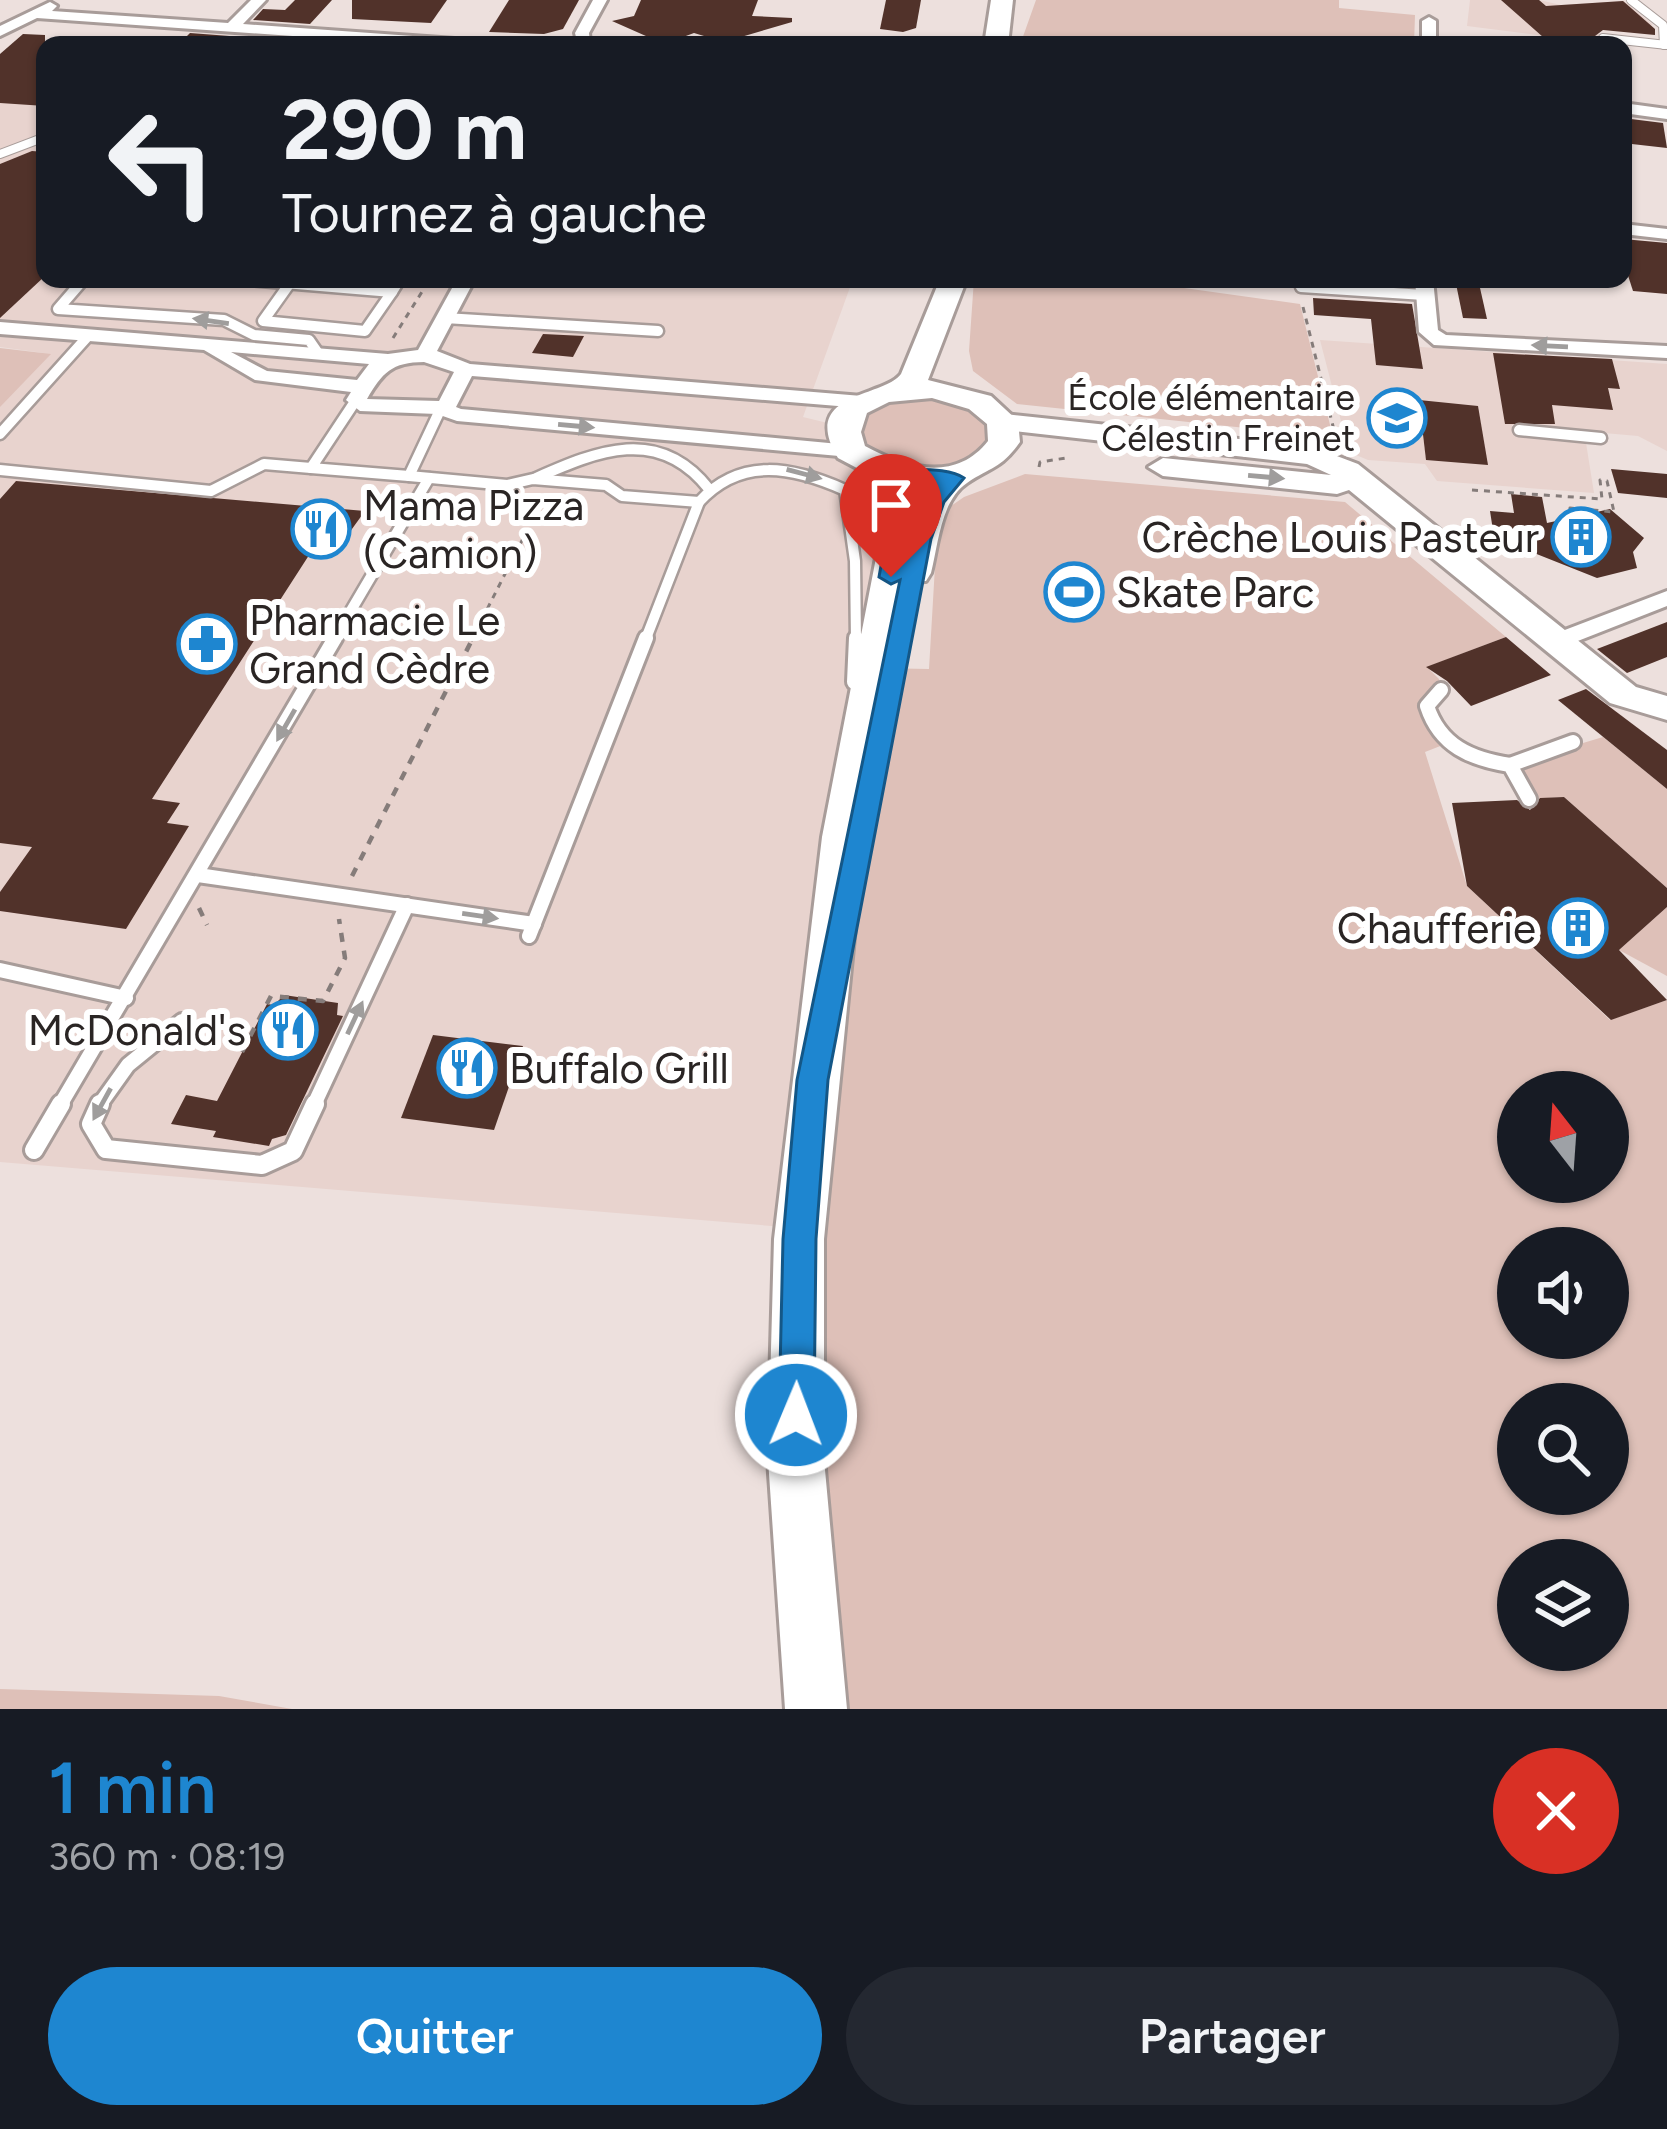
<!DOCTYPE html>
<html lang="fr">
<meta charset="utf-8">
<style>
body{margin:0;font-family:Figtree,sans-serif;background:#242831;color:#f1f3f6;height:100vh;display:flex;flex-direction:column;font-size:45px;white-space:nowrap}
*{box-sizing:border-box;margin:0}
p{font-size:39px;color:#9ea1a6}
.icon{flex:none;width:66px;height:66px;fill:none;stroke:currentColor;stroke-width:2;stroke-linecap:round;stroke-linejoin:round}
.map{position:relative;height:1709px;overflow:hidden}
.side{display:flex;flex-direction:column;background:#171b24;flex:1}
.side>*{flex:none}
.banner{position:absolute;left:36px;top:36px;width:1596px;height:252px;border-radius:24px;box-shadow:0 3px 9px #0004;background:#171b24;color:#f1f3f6;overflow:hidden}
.needle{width:78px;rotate:343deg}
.tools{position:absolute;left:1497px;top:1071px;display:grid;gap:24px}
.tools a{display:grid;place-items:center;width:132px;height:132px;border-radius:50%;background:#171b24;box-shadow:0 3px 9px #0004;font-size:60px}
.pin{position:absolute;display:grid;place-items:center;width:102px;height:102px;color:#fff;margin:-123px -51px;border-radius:50% 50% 50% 0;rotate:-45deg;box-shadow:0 0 12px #0007}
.pin .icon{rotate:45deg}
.me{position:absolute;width:132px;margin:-66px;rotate:1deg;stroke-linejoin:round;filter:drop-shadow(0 0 9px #0008)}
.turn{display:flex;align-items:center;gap:42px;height:252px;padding:0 48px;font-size:54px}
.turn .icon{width:156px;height:156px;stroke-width:2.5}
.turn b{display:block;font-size:84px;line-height:102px}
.round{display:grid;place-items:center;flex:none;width:126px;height:126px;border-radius:63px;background:#242831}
.overview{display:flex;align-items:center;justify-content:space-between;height:204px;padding:0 48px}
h1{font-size:72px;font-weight:600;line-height:90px;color:#1e86d0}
.button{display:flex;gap:24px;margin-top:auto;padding:24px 48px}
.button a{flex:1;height:138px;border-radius:72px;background:#1e86d0;color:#fff;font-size:48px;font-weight:600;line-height:138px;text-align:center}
.button a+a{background:#242831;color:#f1f3f6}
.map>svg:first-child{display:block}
.built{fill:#e8d3ce}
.green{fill:#dec0b8;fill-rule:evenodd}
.building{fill:#51322a}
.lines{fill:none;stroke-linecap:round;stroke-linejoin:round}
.lane-far3-casing{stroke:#a89c99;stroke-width:10}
.lane-far2-casing{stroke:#a89c99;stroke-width:15}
.lane-far1-casing{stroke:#a89c99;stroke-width:20}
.lane-casing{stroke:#a89c99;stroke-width:24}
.street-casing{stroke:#a89c99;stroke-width:6}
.secondary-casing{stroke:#a89c99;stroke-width:6}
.primary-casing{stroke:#a89c99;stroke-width:6}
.path-far1{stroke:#857c7a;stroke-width:3;stroke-dasharray:6 6;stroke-linecap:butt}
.path{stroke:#857c7a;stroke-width:4.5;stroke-dasharray:9 9;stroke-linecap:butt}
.lane-far3{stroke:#fff;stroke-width:8}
.lane-far2{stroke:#fff;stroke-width:10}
.lane-far1{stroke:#fff;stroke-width:14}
.lane{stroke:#fff;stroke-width:18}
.street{fill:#fff;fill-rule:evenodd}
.secondary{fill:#fff;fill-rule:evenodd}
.primary{fill:#fff;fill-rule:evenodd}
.oneway{fill:#9f9d9c}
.route{fill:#1e86d0;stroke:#145787;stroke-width:3;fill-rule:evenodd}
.labels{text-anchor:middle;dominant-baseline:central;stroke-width:12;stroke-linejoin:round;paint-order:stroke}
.far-poi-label{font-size:36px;fill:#2a2524;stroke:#fff;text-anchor:end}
.poi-label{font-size:42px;fill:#2a2524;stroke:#fff;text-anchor:start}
</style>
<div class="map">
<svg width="1667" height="1709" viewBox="0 0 1667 1709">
<rect width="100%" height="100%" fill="#ede0dd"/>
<g class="built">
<path d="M 1470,0 L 1539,0 L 1561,5 L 1624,1 L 1653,25 L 1592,29 L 1603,38 L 1600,43 L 1467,26 Z"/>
<path d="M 0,102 L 45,104 L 45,279 L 853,279 L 803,417 L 844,427 L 888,474 L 808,1229 L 0,1162 L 0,400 L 43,353 L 0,347 Z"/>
<path d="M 1320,340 L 1667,364 L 1667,451 L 1638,436 L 1512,425 L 1513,432 L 1576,438 L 1586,443 L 1594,493 L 1437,481 L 1425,464 L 1368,460 L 1349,452 Z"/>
</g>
<g class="green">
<path d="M 1036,0 L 1339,0 L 1339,8 L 1415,15 L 1414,45 L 1020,45 Z"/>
<path d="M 974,279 L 1184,279 L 1184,288 L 1300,304 L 1335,445 L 1304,434 L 1017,404 L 973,371 L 969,351 Z"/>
<path d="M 0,348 L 51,354 L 0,407 Z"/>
<path d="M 925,397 C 1068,411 935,523 858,440 C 862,402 892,401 925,397 Z"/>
<path d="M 1025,474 L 1345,502 L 1506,637 L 1427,667 L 1439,679 L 1441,690 L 1428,706 L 1448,743 L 1425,752 L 1467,886 L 1610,1020 L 1667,1000 L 1667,1709 L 802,1709 L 779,1454 L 876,668 L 929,669 L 938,515 L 964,497 ZM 1518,1092 L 1608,1092 L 1608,1182 L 1518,1182 ZM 1518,1248 L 1608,1248 L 1608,1338 L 1518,1338 ZM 1518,1404 L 1608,1404 L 1608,1494 L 1518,1494 ZM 1518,1560 L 1608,1560 L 1608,1650 L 1518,1650 Z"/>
<path d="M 1603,737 L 1667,789 L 1667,888 L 1564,797 L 1529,799 L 1510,765 Z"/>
<path d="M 1667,907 L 1667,976 L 1619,950 Z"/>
<path d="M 0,1689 L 219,1696 L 292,1709 L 0,1709 Z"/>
</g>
<g class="building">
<path d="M 295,0 L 332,0 L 310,24 L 253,20 L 263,9 L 285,10 Z"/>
<path d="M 352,0 L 447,0 L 431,23 L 352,19 Z"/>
<path d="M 509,0 L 579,0 L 563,29 L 544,34 L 489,32 Z"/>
<path d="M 641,0 L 758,0 L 752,16 L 792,18 L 792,22 L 724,42 L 694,33 L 664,44 L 612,21 L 634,16 Z"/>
<path d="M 886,0 L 921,0 L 916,28 L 903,32 L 880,29 Z"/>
<path d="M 1501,0 L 1539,0 L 1546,6 L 1623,1 L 1655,29 L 1655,35 L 1603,30 L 1595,36 L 1599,45 L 1552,45 Z"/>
<path d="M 190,33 L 294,41 L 290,45 L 182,41 Z"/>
<path d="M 23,34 L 45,35 L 45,106 L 0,103 L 0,54 Z"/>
<path d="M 1623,118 L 1663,123 L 1667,148 L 1623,143 Z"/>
<path d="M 32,151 L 45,152 L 45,276 L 0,318 L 0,164 Z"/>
<path d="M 1623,239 L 1667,243 L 1667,294 L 1633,291 L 1623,260 Z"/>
<path d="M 1455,279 L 1478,279 L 1487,319 L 1463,318 Z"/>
<path d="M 1313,298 L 1412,304 L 1423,369 L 1376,365 L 1371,319 L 1314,315 Z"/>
<path d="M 543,334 L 584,336 L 573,357 L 532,353 Z"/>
<path d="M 1493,353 L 1612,359 L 1620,389 L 1608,388 L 1613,410 L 1552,405 L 1555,424 L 1505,424 Z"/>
<path d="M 1419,400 L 1478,406 L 1488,465 L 1426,460 Z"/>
<path d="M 1611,469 L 1667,474 L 1667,498 L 1618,493 Z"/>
<path d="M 16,481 L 365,511 L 344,540 L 322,535 L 152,799 L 180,803 L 167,823 L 189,826 L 126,929 L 0,911 L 0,892 L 32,847 L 0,843 L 0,499 Z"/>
<path d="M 1511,494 L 1542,497 L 1547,523 L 1610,509 L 1644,538 L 1633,552 L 1637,568 L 1597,578 L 1494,537 L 1490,511 L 1514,513 Z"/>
<path d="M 1667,622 L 1667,657 L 1627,673 L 1597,649 Z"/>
<path d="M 1506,637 L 1551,675 L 1471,706 L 1447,681 L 1426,667 Z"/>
<path d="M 1586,689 L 1667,750 L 1667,789 L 1558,700 Z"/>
<path d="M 1564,797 L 1667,888 L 1667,907 L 1619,950 L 1667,1000 L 1611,1020 L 1467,886 L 1452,803 L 1517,800 L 1530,810 L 1540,798 Z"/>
<path d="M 284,995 L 338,1003 L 337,1015 L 343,1016 L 286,1135 L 272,1139 L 269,1146 L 213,1137 L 216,1131 L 171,1124 L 186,1095 L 217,1101 L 267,1004 L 274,1005 Z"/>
<path d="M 433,1035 L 523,1046 L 494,1130 L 401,1118 Z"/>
</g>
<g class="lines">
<g class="lane-far3-casing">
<g id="lane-far3">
<path d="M 1631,0 L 1663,25 L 1664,45"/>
<path d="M 1603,38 L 1667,45"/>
<path d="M 0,154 L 45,137"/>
<path d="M 237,279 L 254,280"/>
</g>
</g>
<g class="lane-far2-casing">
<g id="lane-far2">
<path d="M 84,279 L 58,309 L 224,320 L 254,335 L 309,340 L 318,353"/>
<path d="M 237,279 L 392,292 L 400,279"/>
<path d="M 290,283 L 263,321 L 365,331 L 392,292"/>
<path d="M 1301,287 L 1424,295"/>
<path d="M 445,318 L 658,331"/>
<path d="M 356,400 L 311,468 L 409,476 L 441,408"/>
<path d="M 1519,430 L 1601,438"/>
<path d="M 0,434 L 89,335"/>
<path d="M 0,470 L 211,491 L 264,464 L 311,468"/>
<path d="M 409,476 L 507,485 L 533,479 L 606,485 L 622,496 L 699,502 L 645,641"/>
<path d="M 536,478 C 597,451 659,425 709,489"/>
<path d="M 699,502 C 741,456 793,467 845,490 L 855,561 L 856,641"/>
<path d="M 333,641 L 429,478"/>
</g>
</g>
<g class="lane-far1-casing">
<g id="lane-far1">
<path d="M 854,682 L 856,638"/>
<path d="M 1441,690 L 1427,706 C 1440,746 1471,759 1510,765 L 1529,799"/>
<path d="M 1510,765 L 1573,742"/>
<path d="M 198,875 L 534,924"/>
<path d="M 529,936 L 646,638"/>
<path d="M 0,970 L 126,998"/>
<path d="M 59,1107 L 335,638"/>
<path d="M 98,1107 L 128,1065 L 182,1021"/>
<path d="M 313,1107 L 407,905"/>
</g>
</g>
<g class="lane-casing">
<g id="lane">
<path d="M 100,1104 L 91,1124 L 106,1149 L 262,1165 L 293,1151 L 315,1104"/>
<path d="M 34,1150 L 61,1104"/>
</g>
</g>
<g class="street-casing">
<g id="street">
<path d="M 251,0 L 266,0 L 243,24 L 483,41 L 490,45 L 419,45 L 37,18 L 0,36 L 0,26 L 50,2 L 57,6 L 52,11 L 228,23 Z"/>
<path d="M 593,0 L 607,0 L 589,33 L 590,42 L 578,45 L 575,33 Z"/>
<path d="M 1429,17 L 1436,21 L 1436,45 L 1422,45 L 1422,21 Z"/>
<path d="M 1623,103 L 1667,109 L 1667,119 L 1623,113 Z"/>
<path d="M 1623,224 L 1667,229 L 1667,239 L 1623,234 Z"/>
<path d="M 457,279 L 475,279 L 437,351 L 470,364 L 862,396 L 872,402 L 862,408 L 472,376 L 456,407 L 461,409 L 850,445 L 860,451 L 850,457 L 457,421 L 437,414 L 360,411 L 346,400 L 351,392 L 255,380 L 204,350 L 0,334 L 0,322 L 388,354 L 418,350 ZM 231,352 L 369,364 L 357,380 L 267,371 ZM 424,362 L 454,372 L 439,401 L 367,399 C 382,373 392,362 424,362 Z"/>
<path d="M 1415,279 L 1433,279 L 1438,330 L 1446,335 L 1667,346 L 1667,358 L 1434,345 L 1419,332 Z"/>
<path d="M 1667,591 L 1667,606 L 1565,646 L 1549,646 L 1545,641 L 1549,636 Z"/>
</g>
</g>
<g class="secondary-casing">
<path id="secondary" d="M 1005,414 L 1313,447 L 1358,464 L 1636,687 L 1667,696 L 1667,720 L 1610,703 L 1349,490 L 1337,494 L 1163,476 L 1148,467 L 1163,458 L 1331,475 L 1307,464 L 995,429 L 990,423 Z"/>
</g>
<g class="primary-casing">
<g id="primary">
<path d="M 991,0 L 1013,0 L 1008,45 L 984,45 Z"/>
<path d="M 940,279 L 962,279 L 965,284 L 928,380 L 991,396 L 1018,421 L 1020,442 C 1001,469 992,466 967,483 C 941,500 938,545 931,573 L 926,581 L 907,582 L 864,837 L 824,1239 L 824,1459 L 847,1709 L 785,1709 L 768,1459 L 774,1239 L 822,837 L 881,532 L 872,476 L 838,458 C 798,392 883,398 901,374 ZM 932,398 L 969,409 L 987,424 L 988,441 C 955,483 905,468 865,446 L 861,432 L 867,413 L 889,402 ZM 907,485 L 927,489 L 912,513 Z"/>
</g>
</g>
<g class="path-far1">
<path d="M 1303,307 L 1337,442"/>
<path d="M 393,338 L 430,279"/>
<path d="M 1039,467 L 1040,462 L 1066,458"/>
<path d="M 1472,490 L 1602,499 L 1600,480 L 1607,481 L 1614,512 L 1570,508 L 1571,525"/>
<path d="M 471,641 L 542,501"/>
</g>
<g class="path">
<path d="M 352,876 L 473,638"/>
<path d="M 199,908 L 207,925"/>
<path d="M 242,1052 L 271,996 L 323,1001 L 345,958 L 339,919"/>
</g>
<use href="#lane-far3" class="lane-far3"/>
<use href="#lane-far2" class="lane-far2"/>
<use href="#lane-far1" class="lane-far1"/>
<use href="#lane" class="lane"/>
<use href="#street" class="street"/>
<use href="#secondary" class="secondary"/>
<use href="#primary" class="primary"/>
</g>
<defs><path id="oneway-solid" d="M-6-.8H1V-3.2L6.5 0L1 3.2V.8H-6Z" transform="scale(3)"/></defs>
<g class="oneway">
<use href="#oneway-solid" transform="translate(211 321) rotate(-172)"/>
<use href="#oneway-solid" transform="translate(1550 346) rotate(-177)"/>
<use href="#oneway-solid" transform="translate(576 426) rotate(5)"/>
<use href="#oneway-solid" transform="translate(804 474) rotate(15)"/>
<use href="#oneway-solid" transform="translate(1266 477) rotate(5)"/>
<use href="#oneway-solid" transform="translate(286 725) rotate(120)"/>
<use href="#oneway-solid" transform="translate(480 916) rotate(8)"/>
<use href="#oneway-solid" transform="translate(355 1018) rotate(-65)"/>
<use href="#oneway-solid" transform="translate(102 1104) rotate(119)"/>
</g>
<path class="route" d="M 888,468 C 911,471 948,466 964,478 L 944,502 L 931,539 L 828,1080 L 816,1239 L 814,1415 L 809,1427 L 796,1432 L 784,1427 L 779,1415 L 783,1239 L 797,1080 L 900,580 L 891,584 L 879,577 L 887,532 L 878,474 ZM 901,482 L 934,485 L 922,500 L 908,540 Z"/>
<defs>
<g id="school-ring" transform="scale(3)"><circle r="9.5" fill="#fff" stroke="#1e86d0" stroke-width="1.5"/><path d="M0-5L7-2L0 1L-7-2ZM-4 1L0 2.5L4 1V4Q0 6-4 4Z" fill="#1e86d0"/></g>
<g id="restaurant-ring" transform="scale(3)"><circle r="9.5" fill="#fff" stroke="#1e86d0" stroke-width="1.5"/><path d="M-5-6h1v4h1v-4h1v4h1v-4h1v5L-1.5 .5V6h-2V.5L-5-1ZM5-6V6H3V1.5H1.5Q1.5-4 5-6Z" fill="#1e86d0"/></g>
<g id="building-ring" transform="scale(3)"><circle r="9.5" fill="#fff" stroke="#1e86d0" stroke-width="1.5"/><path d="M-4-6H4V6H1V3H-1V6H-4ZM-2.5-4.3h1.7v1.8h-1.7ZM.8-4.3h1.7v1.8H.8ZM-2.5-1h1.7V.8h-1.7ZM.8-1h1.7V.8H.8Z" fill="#1e86d0"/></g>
<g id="stadium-ring" transform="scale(3)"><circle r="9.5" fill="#fff" stroke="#1e86d0" stroke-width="1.5"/><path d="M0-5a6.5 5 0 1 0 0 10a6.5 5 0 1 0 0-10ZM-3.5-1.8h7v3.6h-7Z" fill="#1e86d0"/></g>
<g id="pharmacy-ring" transform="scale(3)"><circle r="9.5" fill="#fff" stroke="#1e86d0" stroke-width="1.5"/><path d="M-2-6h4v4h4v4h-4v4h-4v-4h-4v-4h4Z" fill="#1e86d0"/></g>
</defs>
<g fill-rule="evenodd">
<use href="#school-ring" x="1397" y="418"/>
<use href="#restaurant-ring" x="321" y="529"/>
<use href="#building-ring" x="1581" y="537"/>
<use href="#stadium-ring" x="1074" y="592"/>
<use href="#pharmacy-ring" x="207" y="644"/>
<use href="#building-ring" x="1578" y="928"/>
<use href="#restaurant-ring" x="288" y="1030"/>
<use href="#restaurant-ring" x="467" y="1068"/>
</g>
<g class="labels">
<g class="far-poi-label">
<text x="1355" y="397">École élémentaire<tspan x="1355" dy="41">Célestin Freinet</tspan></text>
</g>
<g class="poi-label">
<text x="363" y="505">Mama Pizza<tspan x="363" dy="48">(Camion)</tspan></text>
<text x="1539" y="537" text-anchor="end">Crèche Louis Pasteur</text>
<text x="1116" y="592">Skate Parc</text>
<text x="249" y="620">Pharmacie Le<tspan x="249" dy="48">Grand Cèdre</tspan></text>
<text x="1536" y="928" text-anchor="end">Chaufferie</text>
<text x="246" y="1030" text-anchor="end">McDonald's</text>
<text x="509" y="1068">Buffalo Grill</text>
</g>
</g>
</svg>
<div class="tools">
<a><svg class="needle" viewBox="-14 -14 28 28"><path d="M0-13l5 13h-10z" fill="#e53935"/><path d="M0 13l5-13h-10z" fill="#9ea1a6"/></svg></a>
<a><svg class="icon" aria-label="sound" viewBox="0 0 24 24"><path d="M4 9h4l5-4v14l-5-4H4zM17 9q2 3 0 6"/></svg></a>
<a><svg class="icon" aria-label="search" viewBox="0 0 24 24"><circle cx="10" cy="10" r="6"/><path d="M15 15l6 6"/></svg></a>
<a><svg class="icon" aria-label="layers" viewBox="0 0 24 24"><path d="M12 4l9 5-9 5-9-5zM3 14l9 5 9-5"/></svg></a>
</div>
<div class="pin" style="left:891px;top:577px;background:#d93025"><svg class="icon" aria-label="arrive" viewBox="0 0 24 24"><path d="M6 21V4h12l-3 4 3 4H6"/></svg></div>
<svg class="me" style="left:796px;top:1415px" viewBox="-20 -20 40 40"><circle r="17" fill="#1e86d0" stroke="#fff" stroke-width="3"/><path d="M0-11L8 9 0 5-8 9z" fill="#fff"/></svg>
<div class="banner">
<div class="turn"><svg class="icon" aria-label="left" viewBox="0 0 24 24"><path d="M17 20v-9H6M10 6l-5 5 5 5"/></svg><div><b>290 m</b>Tournez à gauche</div></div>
</div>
</div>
<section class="side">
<div class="overview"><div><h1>1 min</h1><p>360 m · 08:19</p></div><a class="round" style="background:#d93025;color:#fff"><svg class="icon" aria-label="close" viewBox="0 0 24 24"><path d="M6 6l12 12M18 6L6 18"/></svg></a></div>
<div class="button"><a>Quitter</a><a>Partager</a></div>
</section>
